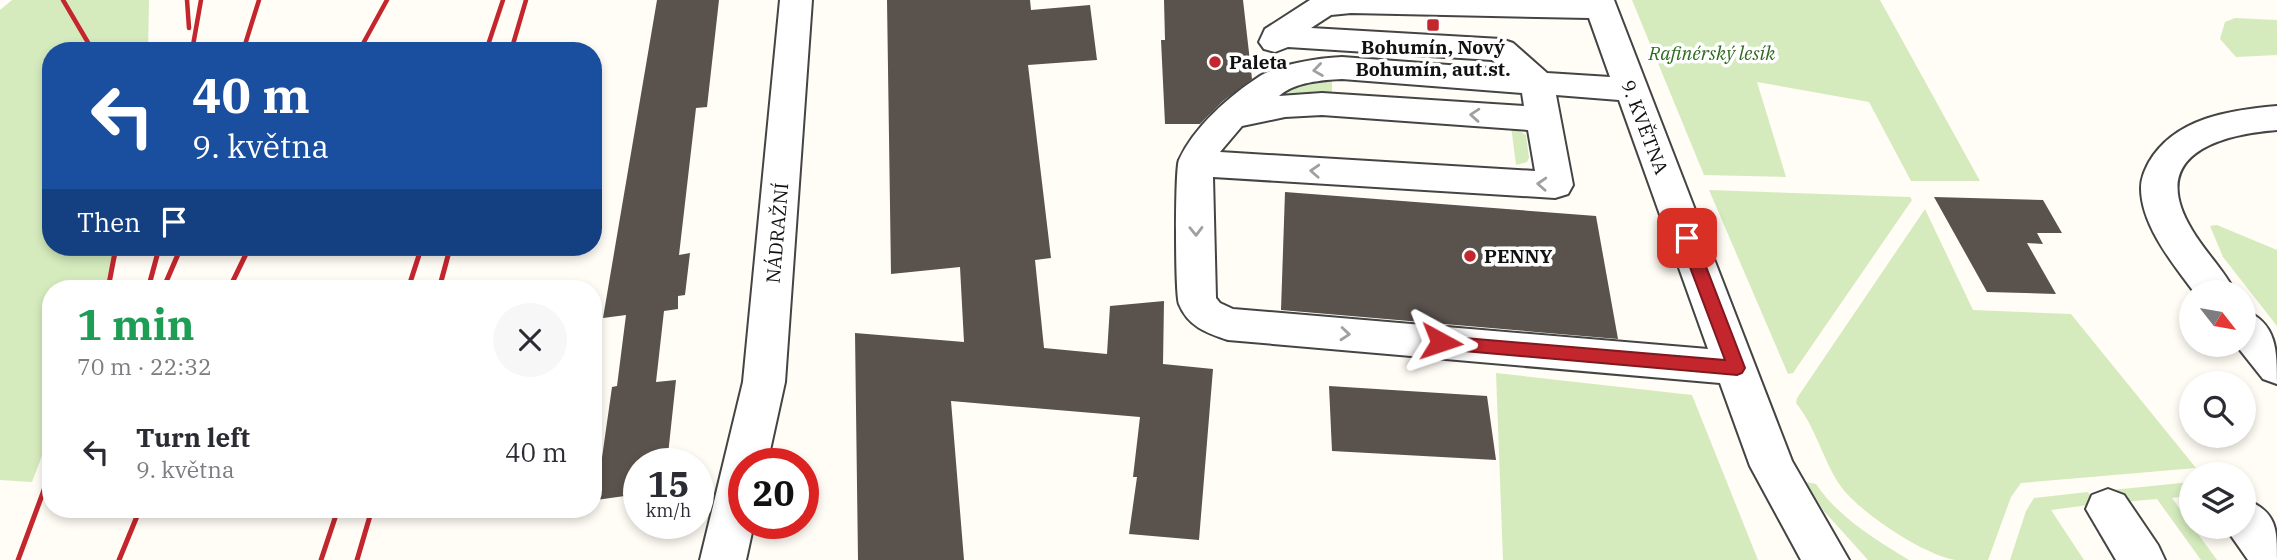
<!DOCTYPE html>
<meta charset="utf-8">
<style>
body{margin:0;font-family:"IBM Plex Serif",serif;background:#f7f7f7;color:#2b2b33;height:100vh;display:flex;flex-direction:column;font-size:26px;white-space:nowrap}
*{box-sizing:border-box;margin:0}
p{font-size:23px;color:#7c7c81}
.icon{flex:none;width:38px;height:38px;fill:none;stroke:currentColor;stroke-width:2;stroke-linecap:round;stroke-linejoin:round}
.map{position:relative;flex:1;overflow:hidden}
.side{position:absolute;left:42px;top:280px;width:560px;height:238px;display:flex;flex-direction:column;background:#fff;border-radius:28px;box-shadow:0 4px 10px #0003}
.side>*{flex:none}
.top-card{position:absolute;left:42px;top:42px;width:560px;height:214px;border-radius:28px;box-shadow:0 4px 10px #0003;background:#1a4fa0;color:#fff;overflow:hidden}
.needle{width:46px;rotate:121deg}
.controls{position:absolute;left:2179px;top:280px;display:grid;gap:14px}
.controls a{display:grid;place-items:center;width:77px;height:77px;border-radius:50%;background:#fff;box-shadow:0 4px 10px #0003;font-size:35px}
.speed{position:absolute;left:623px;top:448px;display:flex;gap:14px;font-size:35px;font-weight:700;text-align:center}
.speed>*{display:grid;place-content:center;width:91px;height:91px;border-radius:50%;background:#fff;box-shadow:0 4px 10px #0003;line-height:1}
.speed small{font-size:18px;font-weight:400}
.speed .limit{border:10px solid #d22;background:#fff;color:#111}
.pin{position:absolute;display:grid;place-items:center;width:60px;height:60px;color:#fff;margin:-30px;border-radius:14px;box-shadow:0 4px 10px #0006}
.me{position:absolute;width:77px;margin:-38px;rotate:95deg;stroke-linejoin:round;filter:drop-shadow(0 0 5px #0008)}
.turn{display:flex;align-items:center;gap:24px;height:147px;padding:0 35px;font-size:32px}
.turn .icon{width:91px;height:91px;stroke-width:2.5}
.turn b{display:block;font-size:49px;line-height:60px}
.then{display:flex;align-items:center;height:66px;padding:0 35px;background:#0003;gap:14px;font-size:26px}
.round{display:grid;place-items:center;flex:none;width:74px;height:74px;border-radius:37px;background:#f7f7f7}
.headline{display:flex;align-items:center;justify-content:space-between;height:119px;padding:0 35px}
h1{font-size:42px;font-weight:700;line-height:52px;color:#1e9e55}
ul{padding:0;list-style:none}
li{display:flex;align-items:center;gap:21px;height:105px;padding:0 35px}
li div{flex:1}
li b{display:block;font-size:26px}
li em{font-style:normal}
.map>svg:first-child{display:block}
.green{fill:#d5ebbd}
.building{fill:#5a524d}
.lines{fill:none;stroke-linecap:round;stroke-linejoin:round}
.minor-casing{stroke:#444;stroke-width:4}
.minor{fill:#fff;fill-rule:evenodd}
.rail-far1{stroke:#c4262e;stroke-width:4.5}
.rail{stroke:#c4262e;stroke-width:5}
.oneway{stroke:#a0a0a0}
.route{fill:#c4262e;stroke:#7f191e;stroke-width:2}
.poi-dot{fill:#c4262e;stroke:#fff;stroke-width:2.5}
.labels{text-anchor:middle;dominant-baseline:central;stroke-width:7;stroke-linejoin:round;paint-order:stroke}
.poi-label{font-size:19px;font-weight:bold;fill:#111;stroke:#fff;text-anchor:start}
.park-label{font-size:19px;font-style:italic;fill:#2f6b1f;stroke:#fff}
.street-label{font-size:19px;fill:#111;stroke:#fff}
</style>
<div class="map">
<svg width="2277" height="560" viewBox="0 0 2277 560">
<rect width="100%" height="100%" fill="#fffdf5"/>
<g class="green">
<path d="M 12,0 L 149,0 L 148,51 L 51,51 L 51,247 L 121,247 L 105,289 L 51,289 L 51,432 L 32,482 L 0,480 L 0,10 Z"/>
<path d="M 1632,0 L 1880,0 L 1980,181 L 1911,181 L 1869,102 L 1757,82 L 1786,177 L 1704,175 Z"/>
<path d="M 2235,18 L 2277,20 L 2277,55 L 2236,57 L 2220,39 L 2225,22 Z"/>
<path d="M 1332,75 L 1332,92 L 1303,94 L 1266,101 L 1318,76 Z"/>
<path d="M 1511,126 L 1526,135 L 1529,158 L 1527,162 L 1516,165 Z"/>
<path d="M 1709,190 L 1910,197 L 1912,200 L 1793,373 L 1788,374 Z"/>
<path d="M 1925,209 L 1973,310 L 2071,314 L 2196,468 L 2021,483 L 2011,497 L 1988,560 C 1977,560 1965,560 1955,560 C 1924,555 1861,513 1842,488 C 1823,462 1817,429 1796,403 L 1797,398 Z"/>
<path d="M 2217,225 L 2277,250 L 2277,326 L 2223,257 L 2210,226 Z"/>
<path d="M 1496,373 L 1692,395 L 1758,560 L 1503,560 Z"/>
<path d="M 1806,482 L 1816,484 C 1839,518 1875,539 1909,560 L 1868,560 L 1823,510 Z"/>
<path d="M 2191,482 L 2191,495 L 2172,498 L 2217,560 L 2201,560 L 2157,499 L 2110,503 L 2102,491 Z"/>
<path d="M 2088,492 L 2096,504 L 2051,510 L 2084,560 L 2010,560 L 2026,511 L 2034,498 Z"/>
</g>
<g class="building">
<path d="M 657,0 L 719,0 L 707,107 L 696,108 L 679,255 L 690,253 L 685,295 L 678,296 L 678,309 L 664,311 L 656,382 L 676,380 L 667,464 L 639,464 L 639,486 L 632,487 L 632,495 L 596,500 L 612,387 L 617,386 L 626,315 L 603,318 Z"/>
<path d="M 887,0 L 1030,0 L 1031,10 L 1090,5 L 1097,60 L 1028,65 L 1051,258 L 1035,260 L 1044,348 L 1107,354 L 1110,306 L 1164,301 L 1163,364 L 1213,369 L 1199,540 L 1129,534 L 1137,477 L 1133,477 L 1140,417 L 951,401 L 964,560 L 858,560 L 855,333 L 964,342 L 960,267 L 891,274 Z"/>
<path d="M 1164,0 L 1243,0 L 1252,79 L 1223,101 L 1200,124 L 1165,124 L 1161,40 L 1165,40 Z"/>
<path d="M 1285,192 L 1596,216 L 1618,339 L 1281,310 Z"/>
<path d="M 1934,197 L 2043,200 L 2062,233 L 2037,233 L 2043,244 L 2027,243 L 2056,294 L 1987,292 Z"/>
<path d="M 1329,386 L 1487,396 L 1496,460 L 1332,451 Z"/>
</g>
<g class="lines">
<g class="minor-casing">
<g id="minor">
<path d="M 780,0 L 812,0 L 785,382 L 767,464 L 744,464 L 744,523 L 754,523 L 746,560 L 700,560 L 743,382 Z"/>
<path d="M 1310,0 L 1614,0 L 1792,461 L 1849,560 L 1801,560 L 1750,466 L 1720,383 L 1228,340 C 1206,333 1188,326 1179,304 C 1175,294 1175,168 1179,160 C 1194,127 1229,96 1260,76 C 1279,64 1319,58 1342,57 L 1502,69 L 1492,60 L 1288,47 L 1275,52 L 1264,49 L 1259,42 L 1265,29 ZM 1351,13 L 1589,18 L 1610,77 L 1547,73 L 1513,43 L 1501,39 L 1311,28 L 1331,15 ZM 1342,79 L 1522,93 L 1524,106 L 1322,93 L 1279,96 C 1295,82 1322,80 1342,79 ZM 1556,95 L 1619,100 L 1708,349 L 1233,309 L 1220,303 L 1216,298 L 1213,177 L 1555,198 L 1568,194 L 1573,185 ZM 1322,115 L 1528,130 L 1535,171 L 1220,152 L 1242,126 L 1285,117 Z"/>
<path d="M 2277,106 L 2277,130 C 2216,135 2147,156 2192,230 C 2205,252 2224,270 2235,292 L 2194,292 C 2173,264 2141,225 2141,188 C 2141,178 2145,170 2149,162 C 2175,118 2230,110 2277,106 Z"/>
<path d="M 2244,310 C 2277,323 2277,350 2277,384 L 2263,379 L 2236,345 L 2244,345 Z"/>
<path d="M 2108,489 L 2124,495 L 2158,545 L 2165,560 L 2116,560 L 2086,509 L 2092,495 Z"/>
<path d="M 2244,499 C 2277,511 2277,529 2277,560 L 2248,560 L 2225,527 L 2244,527 Z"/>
</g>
</g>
<use href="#minor" class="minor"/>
<g class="rail-far1">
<path d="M 63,0 L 93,51"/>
<path d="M 187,0 L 189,28"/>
<path d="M 192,51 L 201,0"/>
<path d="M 243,51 L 259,0"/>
<path d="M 359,51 L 387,0"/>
<path d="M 486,51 L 503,0"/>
<path d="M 511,51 L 526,0"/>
<path d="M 115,254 L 116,247"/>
<path d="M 157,254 L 159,247"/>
<path d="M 178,254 L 181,247"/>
<path d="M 246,254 L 250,247"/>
<path d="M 420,254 L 422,247"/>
<path d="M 449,254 L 451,247"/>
</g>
<g class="rail">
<path d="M 108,289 L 115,252"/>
<path d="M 148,289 L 158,252"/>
<path d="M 163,289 L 179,252"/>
<path d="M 229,289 L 247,252"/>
<path d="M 408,289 L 420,252"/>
<path d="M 439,289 L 449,252"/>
<path d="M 65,513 L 66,509"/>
<path d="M 18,560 L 51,471"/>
<path d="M 119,560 L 140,509"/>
<path d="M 321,560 L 338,509"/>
<path d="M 357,560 L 372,509"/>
</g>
</g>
<defs><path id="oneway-chevron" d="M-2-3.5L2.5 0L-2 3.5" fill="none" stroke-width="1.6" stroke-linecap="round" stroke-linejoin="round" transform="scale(1.75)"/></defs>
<g class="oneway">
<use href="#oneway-chevron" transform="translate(1318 70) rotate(172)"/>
<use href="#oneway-chevron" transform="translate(1475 115) rotate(-176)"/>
<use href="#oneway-chevron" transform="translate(1315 171) rotate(-177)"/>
<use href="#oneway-chevron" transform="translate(1542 184) rotate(-177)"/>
<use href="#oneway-chevron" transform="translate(1196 231) rotate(89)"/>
<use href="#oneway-chevron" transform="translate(1345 334) rotate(5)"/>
</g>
<path class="route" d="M 1687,232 L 1695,238 L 1745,368 L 1742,373 L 1737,375 L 1441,349 L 1435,347 L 1433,342 L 1435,338 L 1441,336 L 1725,360 L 1679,238 Z"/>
<g class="poi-dot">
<rect x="1426" y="18" width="14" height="14" rx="3.5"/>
<circle cx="1215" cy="62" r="7"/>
<circle cx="1470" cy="256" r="7"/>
</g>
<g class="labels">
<g class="poi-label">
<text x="1433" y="47" text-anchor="middle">Bohumín, Nový<tspan x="1433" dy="22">Bohumín, aut.st.</tspan></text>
<text x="1229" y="62">Paleta</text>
<text x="1484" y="256">PENNY</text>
</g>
<g class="park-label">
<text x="1712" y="53">Rafinérský lesík</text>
</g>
<g class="street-label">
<text transform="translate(1645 127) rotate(69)">9. KVĚTNA</text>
<text transform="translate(777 233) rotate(-85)">NÁDRAŽNÍ</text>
</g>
</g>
</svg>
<div class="controls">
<a><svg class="needle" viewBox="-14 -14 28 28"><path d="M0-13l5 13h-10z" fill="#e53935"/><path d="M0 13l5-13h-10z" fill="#7c7c81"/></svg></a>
<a><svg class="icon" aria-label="search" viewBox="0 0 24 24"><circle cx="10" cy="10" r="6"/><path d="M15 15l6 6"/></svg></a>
<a><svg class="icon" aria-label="layers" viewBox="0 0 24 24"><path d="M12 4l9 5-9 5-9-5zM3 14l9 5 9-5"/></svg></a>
</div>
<div class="speed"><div>15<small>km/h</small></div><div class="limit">20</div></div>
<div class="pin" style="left:1687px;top:238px;background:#d93025"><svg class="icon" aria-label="arrive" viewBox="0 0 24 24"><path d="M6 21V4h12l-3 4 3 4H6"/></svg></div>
<svg class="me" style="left:1441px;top:342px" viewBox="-20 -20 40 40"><path d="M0-17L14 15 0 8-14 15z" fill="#c4262e" stroke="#fff" stroke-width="4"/></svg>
<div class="top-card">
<div class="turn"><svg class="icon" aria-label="left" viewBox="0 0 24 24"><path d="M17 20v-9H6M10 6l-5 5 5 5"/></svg><div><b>40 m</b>9. května</div></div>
<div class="then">Then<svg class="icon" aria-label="arrive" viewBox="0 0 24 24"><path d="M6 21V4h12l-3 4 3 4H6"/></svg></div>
</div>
<section class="side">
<div class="headline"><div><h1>1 min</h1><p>70 m · 22:32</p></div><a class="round"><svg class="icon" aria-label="close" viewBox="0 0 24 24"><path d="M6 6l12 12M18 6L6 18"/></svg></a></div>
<ul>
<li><svg class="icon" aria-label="left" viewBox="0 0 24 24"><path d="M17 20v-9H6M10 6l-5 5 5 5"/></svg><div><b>Turn left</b><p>9. května</p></div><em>40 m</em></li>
</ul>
</section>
</div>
